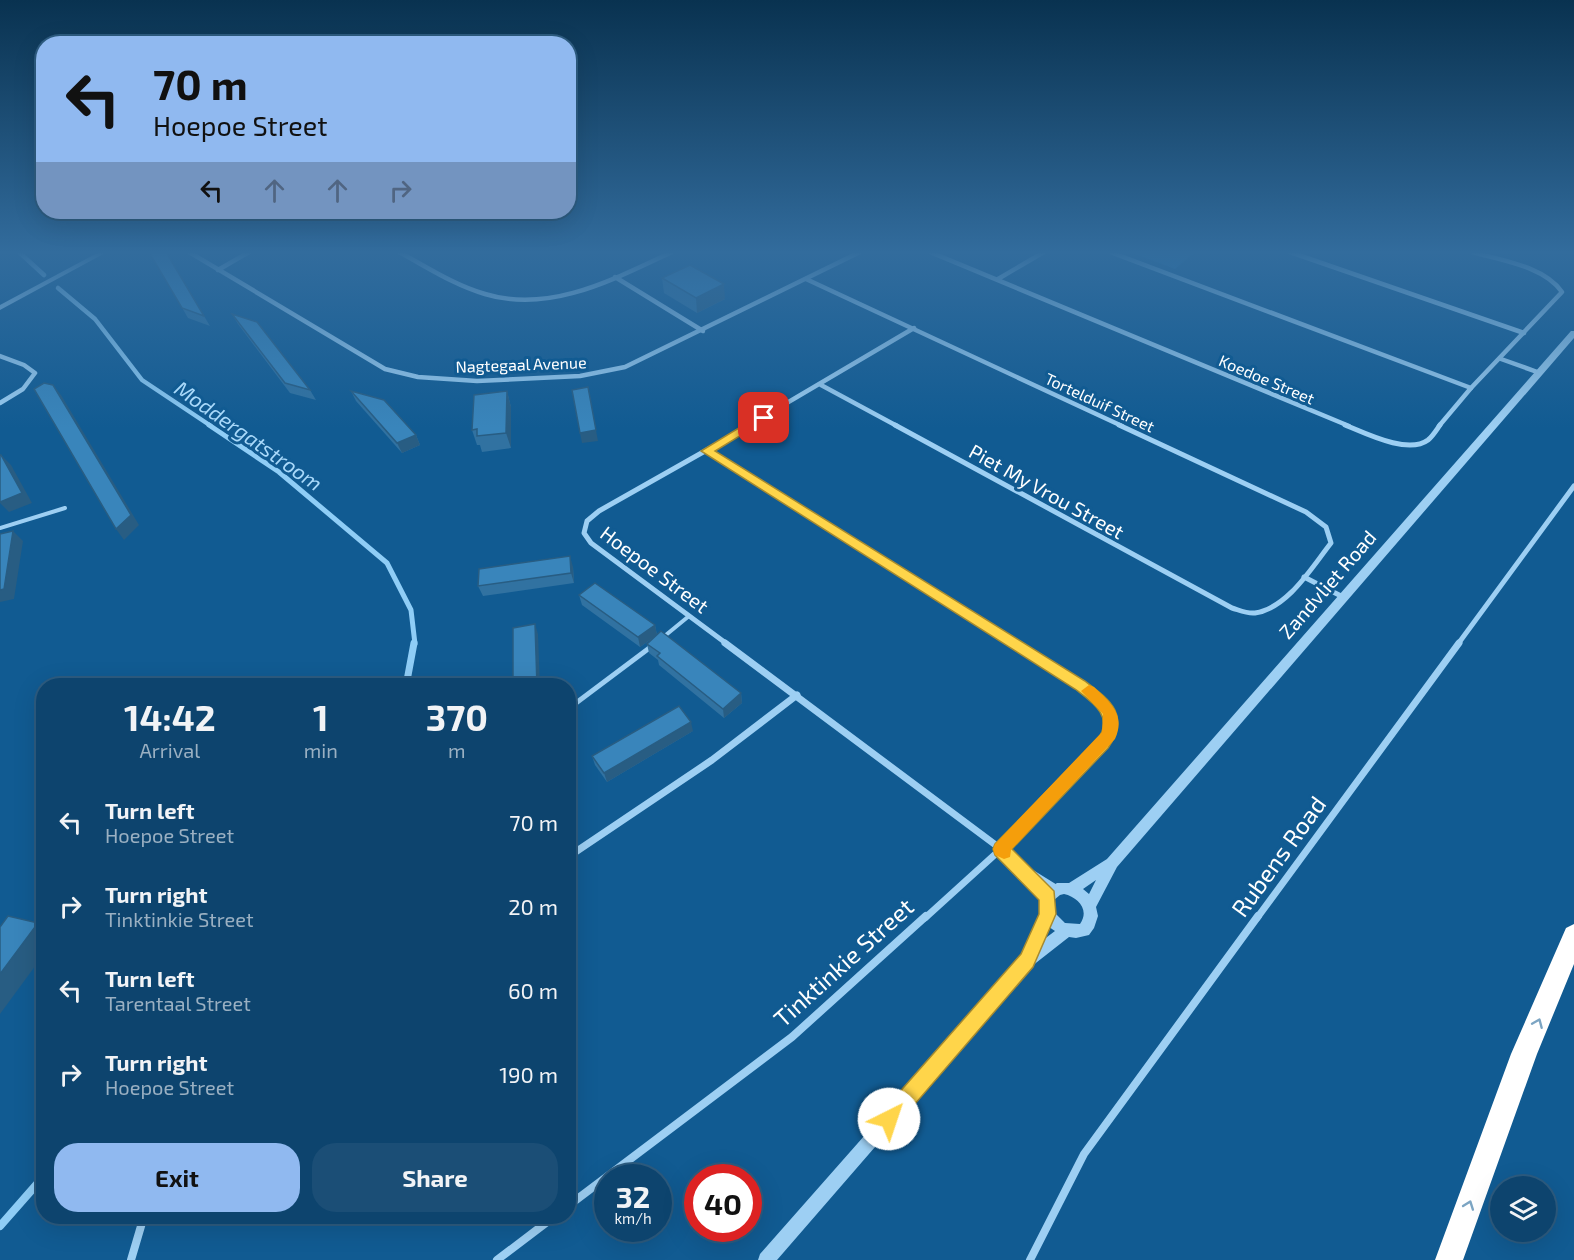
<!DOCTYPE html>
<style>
body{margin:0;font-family:"Exo 2",sans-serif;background:#1b4e76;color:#f1f3f6;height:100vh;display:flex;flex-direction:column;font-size:22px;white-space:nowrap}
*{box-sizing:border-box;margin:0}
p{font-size:20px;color:#9ab0c2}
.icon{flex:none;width:33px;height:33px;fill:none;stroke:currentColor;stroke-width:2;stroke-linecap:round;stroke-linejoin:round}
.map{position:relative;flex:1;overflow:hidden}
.panel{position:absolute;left:36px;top:678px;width:540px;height:546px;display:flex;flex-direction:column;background:#0d446e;border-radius:24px;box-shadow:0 6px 24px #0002,0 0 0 2px #2d5c81}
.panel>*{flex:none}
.top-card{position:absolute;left:36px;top:36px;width:540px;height:183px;border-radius:24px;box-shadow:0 6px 24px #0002,0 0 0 2px #2d5c81;background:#90b9f0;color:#111;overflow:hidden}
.controls{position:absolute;left:1490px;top:1176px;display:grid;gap:12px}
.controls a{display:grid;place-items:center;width:66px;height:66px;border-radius:50%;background:#0d446e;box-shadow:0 6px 24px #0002,0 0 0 2px #2d5c81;font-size:30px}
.speed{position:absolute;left:594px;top:1164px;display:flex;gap:12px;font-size:30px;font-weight:700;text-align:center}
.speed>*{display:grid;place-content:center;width:78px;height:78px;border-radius:50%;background:#0d446e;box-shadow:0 6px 24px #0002,0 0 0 2px #2d5c81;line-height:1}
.speed small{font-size:15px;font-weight:400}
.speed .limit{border:9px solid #d22;background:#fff;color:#111}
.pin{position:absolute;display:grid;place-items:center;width:51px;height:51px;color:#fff;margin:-26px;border-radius:12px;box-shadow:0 3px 9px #0006}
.me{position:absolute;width:66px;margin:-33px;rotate:41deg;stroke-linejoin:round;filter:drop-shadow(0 0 4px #0008)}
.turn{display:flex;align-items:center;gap:21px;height:126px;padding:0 18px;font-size:27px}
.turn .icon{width:78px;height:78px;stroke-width:2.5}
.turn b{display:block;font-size:42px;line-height:51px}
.lanes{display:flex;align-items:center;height:57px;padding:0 18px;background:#0003;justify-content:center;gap:30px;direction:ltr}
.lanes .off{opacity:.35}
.eta{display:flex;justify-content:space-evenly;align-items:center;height:102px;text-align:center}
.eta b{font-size:36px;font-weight:700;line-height:42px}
.button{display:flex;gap:12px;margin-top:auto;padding:12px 18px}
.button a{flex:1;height:69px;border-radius:24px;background:#90b9f0;color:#111;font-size:24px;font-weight:700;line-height:69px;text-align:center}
.button a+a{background:#1b4e76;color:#f1f3f6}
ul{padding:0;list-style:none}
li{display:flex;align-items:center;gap:18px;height:84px;padding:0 18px}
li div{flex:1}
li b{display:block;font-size:22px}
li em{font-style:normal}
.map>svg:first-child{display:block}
.green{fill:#1f74b0}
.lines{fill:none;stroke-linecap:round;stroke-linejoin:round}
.stream-far3{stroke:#8fcdf6;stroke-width:4.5}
.stream-far2{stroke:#8fcdf6;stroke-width:5}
.stream-far1{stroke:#8fcdf6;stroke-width:7}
.stream{stroke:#8fcdf6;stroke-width:8}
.service-far1{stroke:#9dcff3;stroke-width:4}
.service{stroke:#9dcff3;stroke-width:5}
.minor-far3{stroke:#9dcff3;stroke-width:4.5}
.minor-far2{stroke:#9dcff3;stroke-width:5}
.minor-far1{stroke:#9dcff3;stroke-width:7}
.minor{stroke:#9dcff3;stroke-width:8}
.tertiary{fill:#9dcff3;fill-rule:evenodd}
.motorway{fill:#fff;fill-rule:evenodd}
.wall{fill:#3172a1}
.shaded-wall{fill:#285d83}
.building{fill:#3985bb;stroke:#285d83;stroke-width:1.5}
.oneway{stroke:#7ca5c3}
.route{fill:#ffd54a;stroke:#a68a30;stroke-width:1.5}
.slow{fill:#f59e0b}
.labels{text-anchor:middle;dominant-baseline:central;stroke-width:6;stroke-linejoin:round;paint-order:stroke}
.far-street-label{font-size:16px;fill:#fff;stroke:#115b92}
.street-label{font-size:20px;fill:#fff;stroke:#115b92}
.water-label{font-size:21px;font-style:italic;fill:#a9d9fa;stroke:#115b92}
.near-street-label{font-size:24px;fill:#fff;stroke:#115b92}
</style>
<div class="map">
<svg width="1574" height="1260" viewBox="0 0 1574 1260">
<rect width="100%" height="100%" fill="#115b92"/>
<path class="green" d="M 1130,252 L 1195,252 L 1175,269 Z"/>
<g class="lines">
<g class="stream-far3">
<path d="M 19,252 L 44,275"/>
<path d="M 58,288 L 95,319 L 142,380 L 211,426"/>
</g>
<path class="stream-far2" d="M 209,425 L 279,472 L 387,563 L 411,610 L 415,644"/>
<path class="stream-far1" d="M 406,686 L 414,643"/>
<path class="stream" d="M 0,1226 L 44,1176"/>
<g class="service-far1">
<path d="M 0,528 L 65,508"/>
<path d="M 661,639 L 689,616"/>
</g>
<path class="service" d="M 568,709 L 652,646"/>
<g class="minor-far3">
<path d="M 189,252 L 385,369 L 418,377 L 477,381 L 580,376 L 625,367 L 860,252"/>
<path d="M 399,252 C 427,267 454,285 485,294 C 550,314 614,279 672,252"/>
<path d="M 930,252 L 1349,426"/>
<path d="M 1110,252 L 1471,388"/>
<path d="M 1290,252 L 1524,333"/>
<path d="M 218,270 L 249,252"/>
<path d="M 615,277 L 703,331"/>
<path d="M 806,279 L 1122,426"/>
<path d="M 998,279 L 1044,252"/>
<path d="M 0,356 L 24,365 L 35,373 L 23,389 L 0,403"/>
<path d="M 1501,359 L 1540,373"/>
<path d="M 821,385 L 897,426"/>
<path d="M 748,426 L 914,328"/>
<path d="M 1439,426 L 1471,388 L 1562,292 C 1544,266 1500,260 1472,252"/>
</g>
<g class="minor-far2">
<path d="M 895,425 L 1232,608 C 1239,610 1247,614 1255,613 C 1288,608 1312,567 1331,543 L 1326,527 L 1306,512 L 1119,425"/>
<path d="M 1345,425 C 1365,433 1408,455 1428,440 C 1433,436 1437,429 1440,425"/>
<path d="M 707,451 L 1015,644"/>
<path d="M 1304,577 L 1343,597"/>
<path d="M 727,644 L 591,543 L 584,533 L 587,521 L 599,511 L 751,425"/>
<path d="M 1458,644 L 1574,486"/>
</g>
<g class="minor-far1">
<path d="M 725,643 L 1001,849 L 1048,897"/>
<path d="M 568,857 L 712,760 L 797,695"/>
<path d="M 1028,871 L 1057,889"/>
<path d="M 925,918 L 1001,849 L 1103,743 C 1112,728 1114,717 1103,703 L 1013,643"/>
<path d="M 1257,918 L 1459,643"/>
</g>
<g class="minor">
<path d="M 568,1206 L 792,1037 L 926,916"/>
<path d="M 131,1260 L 144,1216"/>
<path d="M 497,1260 L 555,1216"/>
<path d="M 1030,1260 L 1084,1154 L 1258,916"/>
</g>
<g class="tertiary">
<path d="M 99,252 L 107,252 L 0,310 L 0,305 Z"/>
<path d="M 1571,331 L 1574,331 L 1574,338 L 1117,867 L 1096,907 L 1098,916 L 1094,928 L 1089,935 L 1076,938 L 1069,937 L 1032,966 L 777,1260 L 758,1260 L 760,1254 L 1022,957 L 1042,913 L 1041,905 L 1043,892 L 1057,883 L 1069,883 L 1107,859 ZM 1096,880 L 1089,894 L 1083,889 ZM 1064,894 C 1078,897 1090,910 1080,924 L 1065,923 L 1056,914 L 1054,900 L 1060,895 ZM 1049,927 L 1055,931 L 1043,940 Z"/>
</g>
<path class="motorway" d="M 1574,924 L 1574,964 L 1537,1054 L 1463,1260 L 1435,1260 L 1511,1054 L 1566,928 Z"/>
</g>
<g class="wall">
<path d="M 150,252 L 166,252 L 210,326 L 188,318 Z"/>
<path d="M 662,278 L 725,299 L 697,313 L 664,293 Z"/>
<path d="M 232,314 L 310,390 L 316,400 L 290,393 L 238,324 Z"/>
<path d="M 351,391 L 416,435 L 420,445 L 402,453 L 356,401 Z"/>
<path d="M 507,391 L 511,407 L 511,448 L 482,452 L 480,445 L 477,445 L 472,430 Z"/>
<path d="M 573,567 L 574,583 L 483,596 L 478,586 Z"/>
<path d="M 579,595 L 655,625 L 657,635 L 741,693 L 742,703 L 724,718 L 659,665 L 658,660 L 649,653 L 647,644 L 653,638 L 640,647 L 582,605 Z"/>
<path d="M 693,731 L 607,782 L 595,765 L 592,756 Z"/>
</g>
<g class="shaded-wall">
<path d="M 724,284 L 725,299 L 697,313 L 696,298 Z"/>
<path d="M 53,385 L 61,395 L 139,525 L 124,540 L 116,529 Z"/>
<path d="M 588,387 L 598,441 L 582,443 L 580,433 Z"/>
<path d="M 507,391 L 511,407 L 511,448 L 506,433 Z"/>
<path d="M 416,435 L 420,445 L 402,453 L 397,443 Z"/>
<path d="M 1,455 L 11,465 L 32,503 L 9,512 L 0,503 Z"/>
<path d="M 13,531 L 23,541 L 14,599 L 0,602 L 0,590 Z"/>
<path d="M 570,556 L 573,567 L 574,583 L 571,573 Z"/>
<path d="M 535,624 L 538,634 L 540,686 L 537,686 Z"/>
<path d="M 655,625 L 657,635 L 640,647 L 638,637 Z"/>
<path d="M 741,693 L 742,703 L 724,718 L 723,709 Z"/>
<path d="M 691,722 L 693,731 L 607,782 L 604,773 Z"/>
<path d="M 574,783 L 578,792 L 568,802 L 568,789 Z"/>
<path d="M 38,923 L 44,925 L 44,954 L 0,1014 L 0,974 Z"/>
</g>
<g class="building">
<path d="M 149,252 L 166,252 L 204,316 L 182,308 Z"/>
<path d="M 690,265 L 724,284 L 696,298 L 662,278 Z"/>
<path d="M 232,314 L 257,322 L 310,390 L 285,383 Z"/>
<path d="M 44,383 L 53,385 L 131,515 L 116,529 L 34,389 Z"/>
<path d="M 588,387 L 596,430 L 580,433 L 572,390 Z"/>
<path d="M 351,391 L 384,400 L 416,435 L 397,443 Z"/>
<path d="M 507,391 L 506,433 L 477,436 L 477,429 L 472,430 L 474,395 Z"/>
<path d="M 0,455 L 1,455 L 22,493 L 0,502 Z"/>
<path d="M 13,531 L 4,589 L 0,590 L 0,534 Z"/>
<path d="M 570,556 L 571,573 L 478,586 L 479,569 Z"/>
<path d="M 595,583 L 655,625 L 638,637 L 579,595 Z"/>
<path d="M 535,624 L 537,686 L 513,686 L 513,628 Z"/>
<path d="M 661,631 L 741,693 L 723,709 L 657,656 L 660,653 L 647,644 Z"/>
<path d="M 679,706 L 691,722 L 604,773 L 592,756 Z"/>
<path d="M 568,779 L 574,783 L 568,789 Z"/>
<path d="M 8,916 L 38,923 L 0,974 L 0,927 Z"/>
</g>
<defs><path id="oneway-chevron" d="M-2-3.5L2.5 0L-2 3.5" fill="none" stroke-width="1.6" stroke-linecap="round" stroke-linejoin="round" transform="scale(1.5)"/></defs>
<g class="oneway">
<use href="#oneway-chevron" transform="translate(1538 1023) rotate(-67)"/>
<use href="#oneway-chevron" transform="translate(1469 1205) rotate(-70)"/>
</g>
<linearGradient id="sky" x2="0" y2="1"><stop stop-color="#093250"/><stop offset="0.59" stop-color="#326c9d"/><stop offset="1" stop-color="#326c9d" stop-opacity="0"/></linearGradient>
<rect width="1574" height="428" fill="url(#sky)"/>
<path class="route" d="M 760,415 L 769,418 L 715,451 L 1085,681 C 1110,700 1131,715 1108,748 L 1012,849 L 1054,891 L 1056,914 L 1033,967 L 896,1126 L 889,1129 L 882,1126 L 879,1119 L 882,1112 L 1021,954 L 1039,914 L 1039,900 L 995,855 L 993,849 L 995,844 L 1098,739 C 1114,716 1092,702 1075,689 L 701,451 Z"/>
<path class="slow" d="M 1089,685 L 1094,687 C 1110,702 1126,715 1115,739 L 1011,850 L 1010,857 L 1004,859 L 995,855 L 993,849 L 995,844 L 1102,732 L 1103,714 L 1081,691 Z"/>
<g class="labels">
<g class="far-street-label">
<text transform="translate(521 364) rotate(-2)">Nagtegaal Avenue</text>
<text transform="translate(1267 379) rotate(23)">Koedoe Street</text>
<text transform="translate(1100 402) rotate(25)">Tortelduif Street</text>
</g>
<g class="street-label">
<text transform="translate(1047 491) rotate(29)">Piet My Vrou Street</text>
<text transform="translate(655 569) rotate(37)">Hoepoe Street</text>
<text transform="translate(1327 584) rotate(-49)">Zandvliet Road</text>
</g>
<g class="water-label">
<text transform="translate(249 435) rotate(35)">Moddergatstroom</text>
</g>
<g class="near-street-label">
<text transform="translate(1278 856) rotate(-54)">Rubens Road</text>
<text transform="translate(843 962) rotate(-42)">Tinktinkie Street</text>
</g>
</g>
</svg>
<div class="controls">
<a><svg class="icon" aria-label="layers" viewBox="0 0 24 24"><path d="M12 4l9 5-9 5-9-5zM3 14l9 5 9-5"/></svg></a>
</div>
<div class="speed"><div>32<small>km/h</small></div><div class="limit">40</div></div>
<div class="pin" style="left:764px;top:418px;background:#d93025"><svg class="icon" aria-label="arrive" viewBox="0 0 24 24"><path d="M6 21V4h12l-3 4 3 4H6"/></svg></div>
<svg class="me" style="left:889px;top:1119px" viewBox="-20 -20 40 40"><circle r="19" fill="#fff"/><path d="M0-13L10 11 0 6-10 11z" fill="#ffd54a"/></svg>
<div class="top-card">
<div class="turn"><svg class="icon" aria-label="left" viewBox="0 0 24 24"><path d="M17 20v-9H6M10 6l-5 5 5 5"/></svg><div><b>70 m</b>Hoepoe Street</div></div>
<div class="lanes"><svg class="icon" aria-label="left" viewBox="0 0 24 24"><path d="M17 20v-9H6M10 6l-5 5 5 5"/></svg><svg class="icon off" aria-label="ahead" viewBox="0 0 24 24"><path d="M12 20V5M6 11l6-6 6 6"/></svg><svg class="icon off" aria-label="ahead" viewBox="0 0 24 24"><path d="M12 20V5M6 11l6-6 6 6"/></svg><svg class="icon off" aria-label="right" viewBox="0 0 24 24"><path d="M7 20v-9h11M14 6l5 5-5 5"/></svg></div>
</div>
<section class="panel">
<div class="eta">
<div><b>14:42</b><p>Arrival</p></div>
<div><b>1</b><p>min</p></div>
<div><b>370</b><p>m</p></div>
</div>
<ul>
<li><svg class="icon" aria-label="left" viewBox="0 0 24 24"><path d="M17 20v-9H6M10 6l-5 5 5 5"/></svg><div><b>Turn left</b><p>Hoepoe Street</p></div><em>70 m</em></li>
<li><svg class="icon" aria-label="right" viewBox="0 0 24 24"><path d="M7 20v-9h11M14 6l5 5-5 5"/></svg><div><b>Turn right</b><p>Tinktinkie Street</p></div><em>20 m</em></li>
<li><svg class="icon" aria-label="left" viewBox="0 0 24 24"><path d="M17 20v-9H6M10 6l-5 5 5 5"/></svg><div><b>Turn left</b><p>Tarentaal Street</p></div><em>60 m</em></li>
<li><svg class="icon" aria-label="right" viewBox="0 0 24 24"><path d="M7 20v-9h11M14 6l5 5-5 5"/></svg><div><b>Turn right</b><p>Hoepoe Street</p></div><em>190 m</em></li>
</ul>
<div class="button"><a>Exit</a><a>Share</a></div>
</section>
</div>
